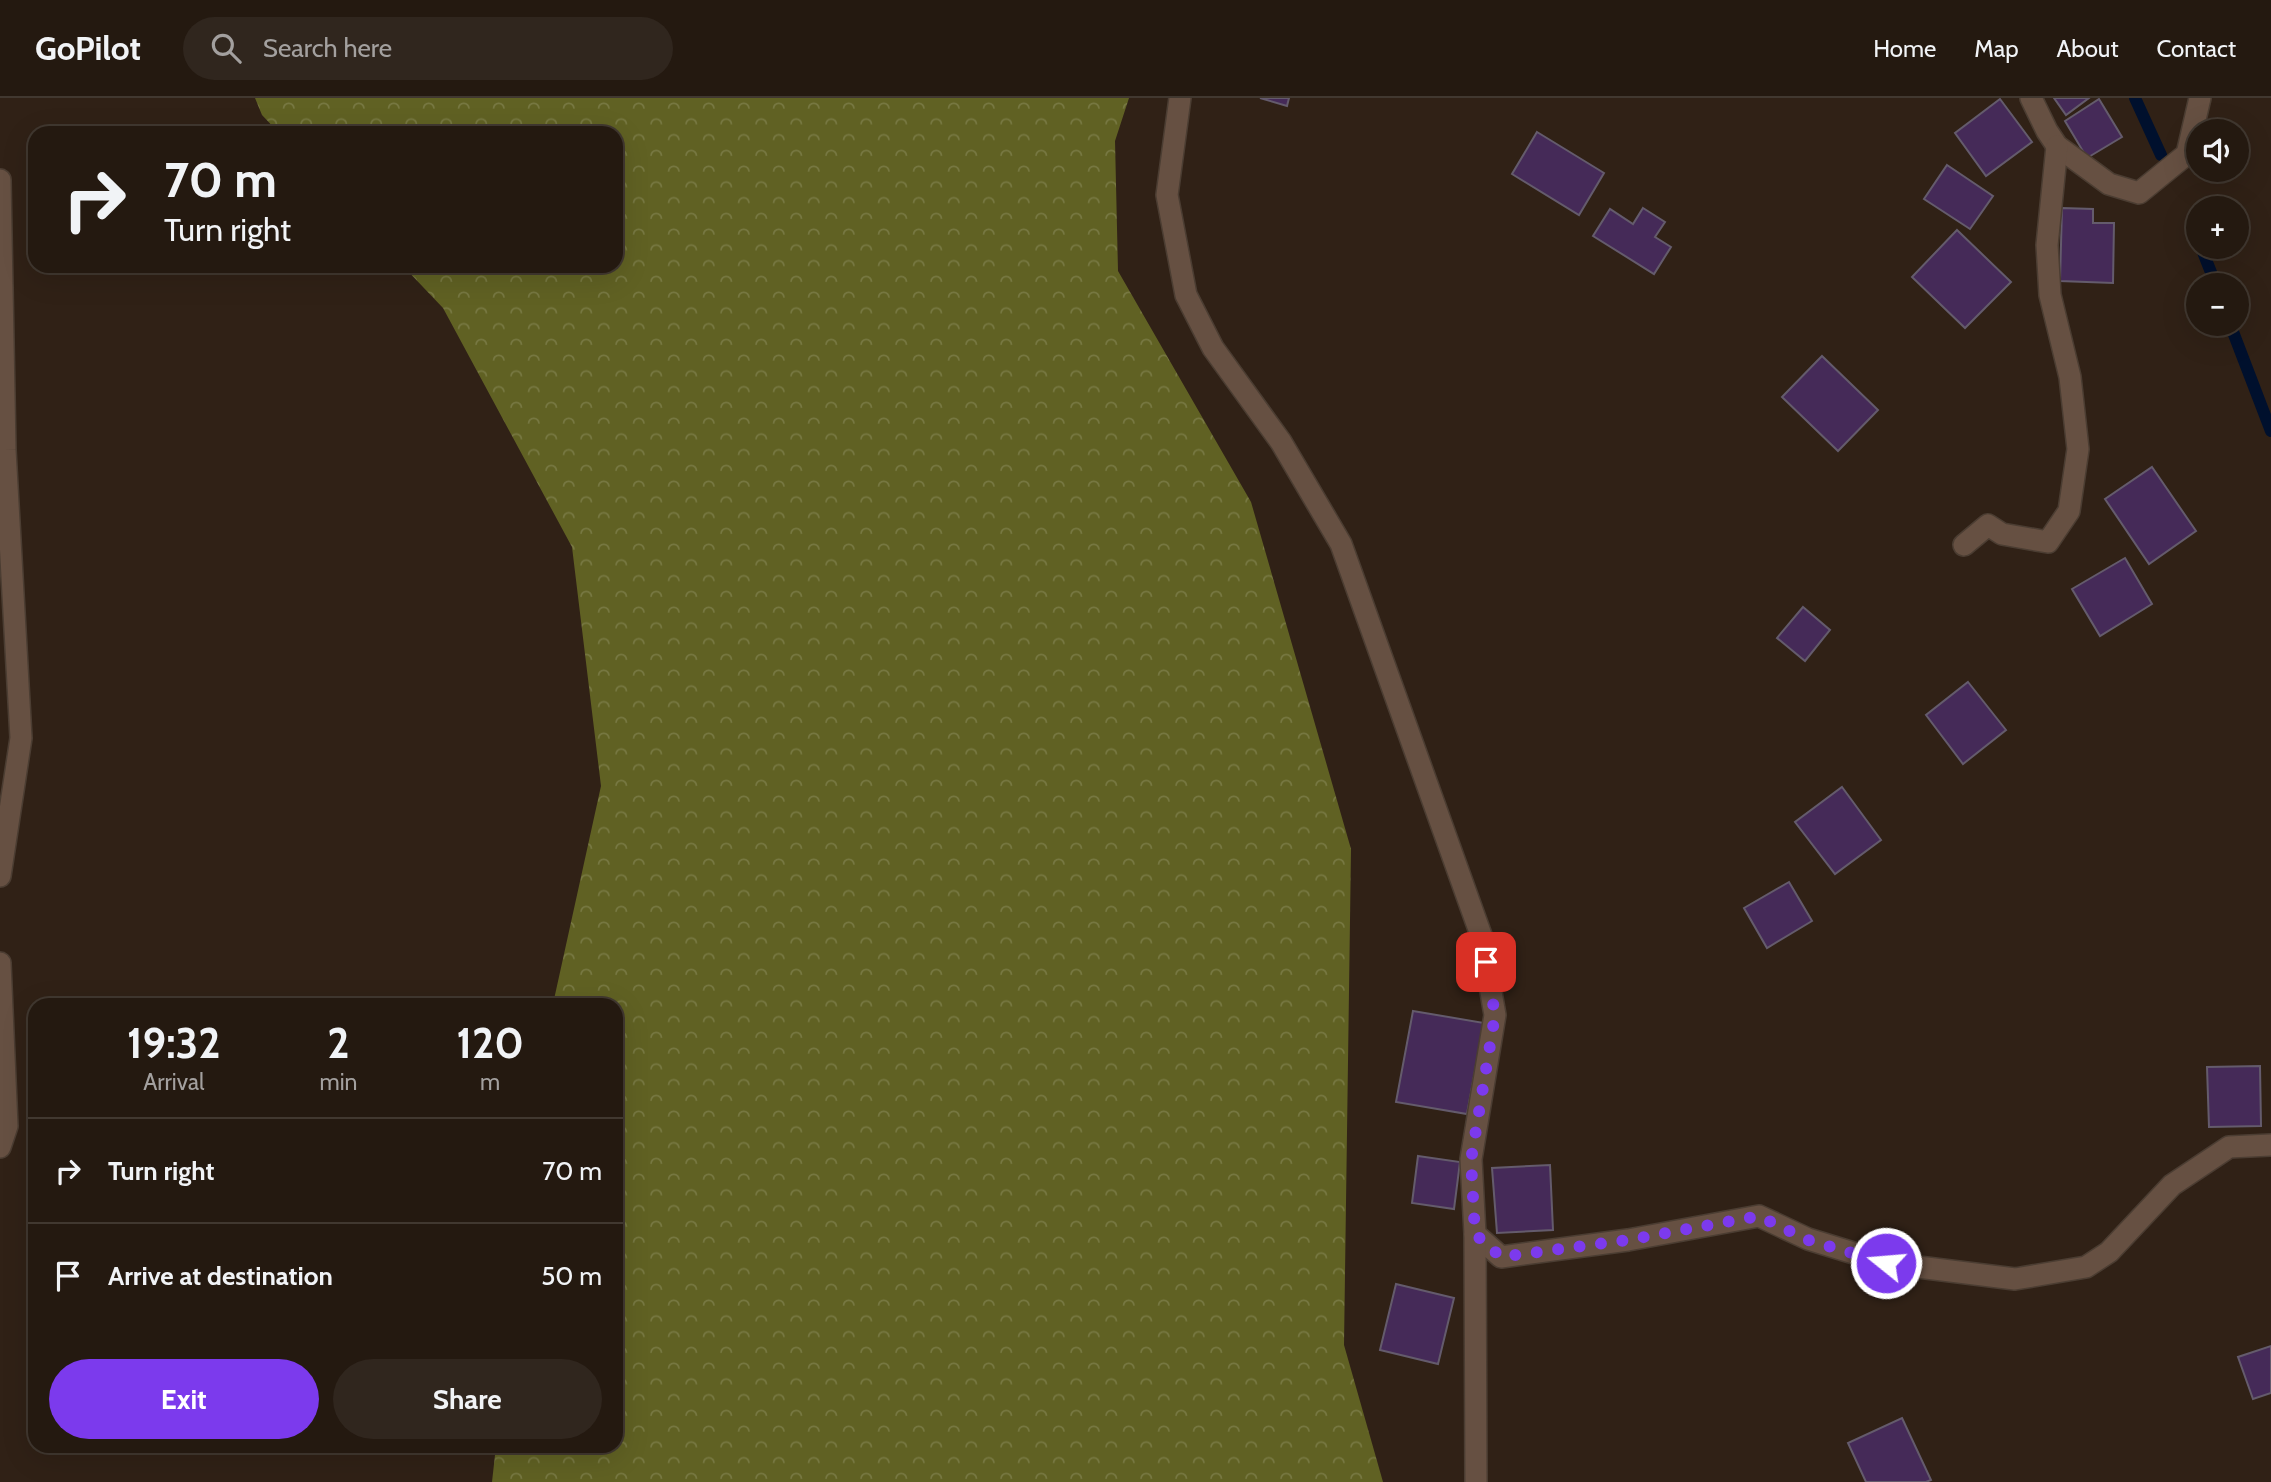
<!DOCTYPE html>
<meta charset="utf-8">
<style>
body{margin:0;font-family:Cabin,sans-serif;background:#30261e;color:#f1f3f6;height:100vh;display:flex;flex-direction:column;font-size:26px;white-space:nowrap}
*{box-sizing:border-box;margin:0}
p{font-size:23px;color:#a3a09f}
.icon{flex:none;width:38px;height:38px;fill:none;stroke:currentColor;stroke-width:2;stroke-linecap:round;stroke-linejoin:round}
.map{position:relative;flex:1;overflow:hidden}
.side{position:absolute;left:28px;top:900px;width:595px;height:455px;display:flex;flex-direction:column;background:#241910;border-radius:21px;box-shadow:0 7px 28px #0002,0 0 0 2px #413830}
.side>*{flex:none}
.guide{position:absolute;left:28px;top:28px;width:595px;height:147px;border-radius:21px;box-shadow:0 7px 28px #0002,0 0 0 2px #413830;background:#241910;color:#f1f3f6;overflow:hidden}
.fabs{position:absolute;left:2186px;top:21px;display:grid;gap:14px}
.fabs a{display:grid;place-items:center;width:63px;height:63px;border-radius:50%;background:#241910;box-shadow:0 7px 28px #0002,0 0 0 2px #413830;font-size:35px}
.pin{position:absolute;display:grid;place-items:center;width:60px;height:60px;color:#fff;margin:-30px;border-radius:14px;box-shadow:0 4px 10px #0006}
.me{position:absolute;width:77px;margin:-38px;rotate:287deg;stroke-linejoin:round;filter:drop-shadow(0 0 5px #0008)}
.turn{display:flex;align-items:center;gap:24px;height:147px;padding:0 21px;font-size:32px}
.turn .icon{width:91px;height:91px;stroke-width:2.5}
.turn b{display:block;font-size:49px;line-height:60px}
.eta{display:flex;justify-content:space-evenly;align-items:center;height:119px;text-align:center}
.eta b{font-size:42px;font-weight:800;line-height:49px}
.cta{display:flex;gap:14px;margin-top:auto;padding:14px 21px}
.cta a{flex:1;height:80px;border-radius:42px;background:#7c3aed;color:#fff;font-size:28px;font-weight:800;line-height:80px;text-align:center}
.cta a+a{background:#30261e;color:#f1f3f6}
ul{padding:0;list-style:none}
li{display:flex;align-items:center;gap:21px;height:105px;padding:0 21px;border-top:2px solid #413830}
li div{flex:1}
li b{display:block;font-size:26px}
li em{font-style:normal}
header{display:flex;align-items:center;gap:42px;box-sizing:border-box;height:98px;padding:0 35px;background:#241910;border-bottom:2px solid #413830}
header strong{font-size:33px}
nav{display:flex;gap:38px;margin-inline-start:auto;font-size:24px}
.search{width:490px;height:63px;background:#30261e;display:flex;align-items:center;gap:18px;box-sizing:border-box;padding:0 24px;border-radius:38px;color:#a3a09f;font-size:26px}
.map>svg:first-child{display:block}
.forest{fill:url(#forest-crowns)}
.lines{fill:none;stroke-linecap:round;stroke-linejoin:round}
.stream{stroke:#00102d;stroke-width:12}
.building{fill:#452a58;stroke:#645b6c;stroke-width:2}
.minor-casing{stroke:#4b3d32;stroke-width:24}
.minor{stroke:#665042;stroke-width:21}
.route{stroke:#7c3aed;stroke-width:12;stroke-dasharray:0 21.6}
</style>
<header>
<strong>GoPilot</strong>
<div class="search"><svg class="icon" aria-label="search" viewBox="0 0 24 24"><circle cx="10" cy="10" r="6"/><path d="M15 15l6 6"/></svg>Search here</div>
<nav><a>Home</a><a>Map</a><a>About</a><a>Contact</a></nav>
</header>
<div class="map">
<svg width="2271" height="1384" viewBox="0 0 2271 1384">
<defs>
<pattern id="forest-crowns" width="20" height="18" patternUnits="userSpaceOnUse" patternTransform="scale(1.75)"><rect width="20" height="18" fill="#606123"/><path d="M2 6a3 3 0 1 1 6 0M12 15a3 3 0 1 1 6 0" fill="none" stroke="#777842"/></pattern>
</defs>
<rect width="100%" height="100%" fill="#302116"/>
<path class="forest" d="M 255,0 L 1129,0 L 1115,43 L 1118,173 L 1251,404 L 1351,751 L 1344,1247 L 1383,1384 L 492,1384 L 496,1348 L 616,1348 L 616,906 L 553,906 L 601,688 L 572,449 L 443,210 L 403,168 L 616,168 L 616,35 L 279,35 L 262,17 Z"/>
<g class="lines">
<g class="stream">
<path d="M 2135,0 L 2161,57"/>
<path d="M 2195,132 L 2198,139"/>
<path d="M 2201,149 L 2216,187"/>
<path d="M 2230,226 L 2271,333"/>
</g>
</g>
<g class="building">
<path d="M 1260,0 L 1289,0 L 1287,8 Z"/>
<path d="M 2054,0 L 2089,0 L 2066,17 Z"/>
<path d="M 2000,1 L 2032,44 L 1986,78 L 1955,35 Z"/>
<path d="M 2099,1 L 2122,39 L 2087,60 L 2065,23 Z"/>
<path d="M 1537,34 L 1604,75 L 1579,117 L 1512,76 Z"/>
<path d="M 1947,67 L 1993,98 L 1970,131 L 1924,101 Z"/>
<path d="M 1643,110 L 1665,124 L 1655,139 L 1671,149 L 1654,176 L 1593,138 L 1610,111 L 1633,126 Z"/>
<path d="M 2062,110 L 2093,111 L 2093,125 L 2114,125 L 2113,185 L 2060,183 Z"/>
<path d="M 1957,132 L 2011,184 L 1965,230 L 1912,179 Z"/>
<path d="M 1822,258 L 1878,312 L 1838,353 L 1782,299 Z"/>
<path d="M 2152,369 L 2196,433 L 2149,466 L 2105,401 Z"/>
<path d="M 2125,460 L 2152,506 L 2100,538 L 2072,491 Z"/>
<path d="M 1803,509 L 1830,532 L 1805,563 L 1777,540 Z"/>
<path d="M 1968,584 L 2006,632 L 1963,666 L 1926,617 Z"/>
<path d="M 1842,689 L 1881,742 L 1835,776 L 1795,724 Z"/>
<path d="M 1789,784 L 1812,823 L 1767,850 L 1744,810 Z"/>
<path d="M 1413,913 L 1484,925 L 1467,1016 L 1396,1004 Z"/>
<path d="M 2260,968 L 2261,1028 L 2209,1029 L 2207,969 Z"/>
<path d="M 1418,1058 L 1460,1064 L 1454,1111 L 1412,1105 Z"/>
<path d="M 1550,1067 L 1553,1132 L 1497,1135 L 1492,1070 Z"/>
<path d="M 1396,1186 L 1454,1200 L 1438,1266 L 1380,1252 Z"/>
<path d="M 2271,1248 L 2271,1295 L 2253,1301 L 2238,1259 Z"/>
<path d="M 1902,1320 L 1931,1382 L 1926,1384 L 1866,1384 L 1848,1345 Z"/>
</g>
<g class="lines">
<g class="minor-casing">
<g id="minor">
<path d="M 1180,0 L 1167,97 L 1186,197 L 1213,250 L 1281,344 L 1341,446 L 1481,837 L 1495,917 L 1471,1061 L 1475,1136 L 1501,1159 L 1628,1142 L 1759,1118 L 1808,1141 L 1886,1165 L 2015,1181 L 2086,1169 L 2109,1154 L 2172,1087 L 2229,1049 L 2271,1047"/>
<path d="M 2031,0 L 2047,33 L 2057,48 L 2109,86 L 2139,95 L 2187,56 L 2200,0"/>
<path d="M 0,82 L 5,352 L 21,640 L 0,778"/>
<path d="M 1964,447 L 1988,427 L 2002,436 L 2048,444 L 2069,413 L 2078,351 L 2070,279 L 2050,197 L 2047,147 L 2057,48"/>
<path d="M 0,865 L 7,1028 L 0,1049"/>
<path d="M 1475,1136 L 1476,1384"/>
</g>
</g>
<use href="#minor" class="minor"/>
</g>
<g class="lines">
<path class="route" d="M 1486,864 L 1495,917 L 1471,1062 L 1475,1136 L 1501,1159 L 1628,1142 L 1759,1118 L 1808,1142 L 1886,1165"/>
</g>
</svg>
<div class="fabs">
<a><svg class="icon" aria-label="sound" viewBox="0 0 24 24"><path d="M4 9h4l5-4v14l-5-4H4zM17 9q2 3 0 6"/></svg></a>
<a>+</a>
<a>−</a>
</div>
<div class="pin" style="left:1486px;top:864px;background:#d93025"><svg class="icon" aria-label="arrive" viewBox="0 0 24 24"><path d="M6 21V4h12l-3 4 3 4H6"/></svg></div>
<svg class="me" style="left:1886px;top:1165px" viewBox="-20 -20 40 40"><circle r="17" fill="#7c3aed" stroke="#fff" stroke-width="3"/><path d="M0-11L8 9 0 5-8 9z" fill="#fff"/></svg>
<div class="guide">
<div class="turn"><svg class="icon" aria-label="right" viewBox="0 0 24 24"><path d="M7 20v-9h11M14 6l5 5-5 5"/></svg><div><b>70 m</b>Turn right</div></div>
</div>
<section class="side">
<div class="eta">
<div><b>19:32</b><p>Arrival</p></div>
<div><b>2</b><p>min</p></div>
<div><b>120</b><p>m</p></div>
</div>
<ul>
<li><svg class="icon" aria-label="right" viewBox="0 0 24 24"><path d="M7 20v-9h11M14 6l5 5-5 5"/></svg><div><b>Turn right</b></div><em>70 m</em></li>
<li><svg class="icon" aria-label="arrive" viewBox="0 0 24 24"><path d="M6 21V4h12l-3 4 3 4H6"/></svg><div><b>Arrive at destination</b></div><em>50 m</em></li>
</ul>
<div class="cta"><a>Exit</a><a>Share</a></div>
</section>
</div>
